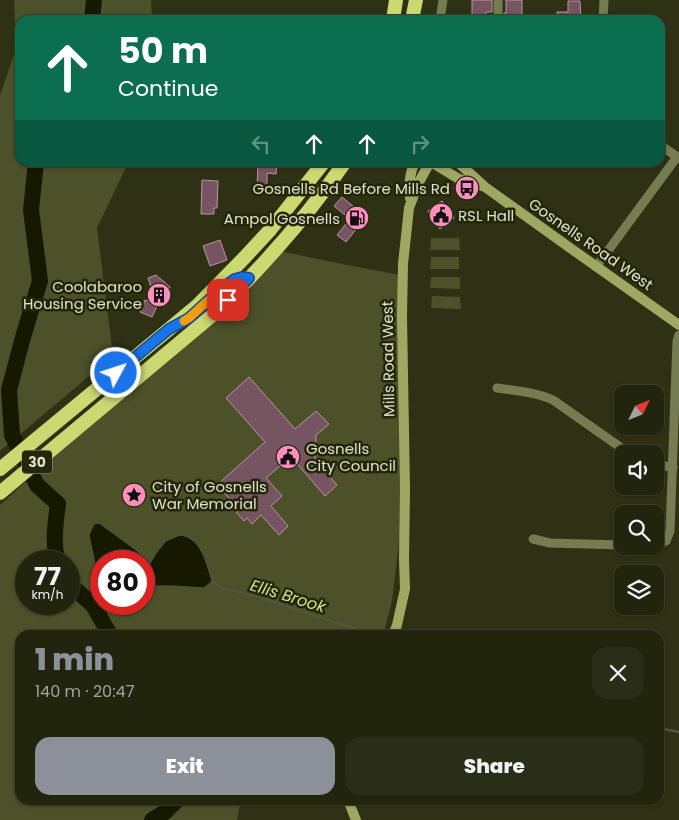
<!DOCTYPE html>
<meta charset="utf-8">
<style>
body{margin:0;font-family:Poppins,sans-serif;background:#2a2d17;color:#f1f3f6;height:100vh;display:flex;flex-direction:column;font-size:19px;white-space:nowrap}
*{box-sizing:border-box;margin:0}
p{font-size:16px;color:#a2a59e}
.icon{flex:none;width:28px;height:28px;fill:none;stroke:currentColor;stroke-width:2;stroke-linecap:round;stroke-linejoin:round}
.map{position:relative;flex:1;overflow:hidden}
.side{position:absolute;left:15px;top:630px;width:649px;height:175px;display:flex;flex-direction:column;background:#22250e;border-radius:15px;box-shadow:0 1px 4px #0004,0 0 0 1px #3f422e}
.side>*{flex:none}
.guide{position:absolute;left:15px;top:15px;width:650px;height:152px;border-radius:15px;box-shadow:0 1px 4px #0004,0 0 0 1px #3f422e;background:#0b6e4f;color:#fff;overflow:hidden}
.needle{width:32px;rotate:47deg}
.controls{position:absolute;left:614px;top:385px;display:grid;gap:10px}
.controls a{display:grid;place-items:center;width:50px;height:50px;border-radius:10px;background:#22250e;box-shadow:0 1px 4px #0004,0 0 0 1px #3f422e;font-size:25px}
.speed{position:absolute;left:15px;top:550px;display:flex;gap:10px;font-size:25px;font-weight:700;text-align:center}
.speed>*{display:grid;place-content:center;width:65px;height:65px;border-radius:50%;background:#22250e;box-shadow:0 1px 4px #0004,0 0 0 1px #3f422e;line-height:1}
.speed small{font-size:12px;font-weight:400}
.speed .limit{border:8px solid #d22;background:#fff;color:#111}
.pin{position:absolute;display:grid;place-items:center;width:42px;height:42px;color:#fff;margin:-21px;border-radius:10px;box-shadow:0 2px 8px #0006}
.me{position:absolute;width:55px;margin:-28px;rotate:50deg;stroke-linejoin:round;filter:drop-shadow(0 0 4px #0008)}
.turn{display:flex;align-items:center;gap:18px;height:105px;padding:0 20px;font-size:22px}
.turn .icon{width:65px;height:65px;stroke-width:2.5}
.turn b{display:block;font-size:35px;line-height:42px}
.lanes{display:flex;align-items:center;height:48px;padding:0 20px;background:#0003;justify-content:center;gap:25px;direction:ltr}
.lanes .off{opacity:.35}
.round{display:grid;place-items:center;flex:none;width:52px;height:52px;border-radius:15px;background:#2a2d17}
.overview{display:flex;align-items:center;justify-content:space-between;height:85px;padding:0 20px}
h1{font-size:30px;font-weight:800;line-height:38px;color:#8c9099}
.cta{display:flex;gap:10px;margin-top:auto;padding:10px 20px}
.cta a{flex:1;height:58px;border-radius:15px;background:#8c9099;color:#fff;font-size:20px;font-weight:800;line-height:58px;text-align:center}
.cta a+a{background:#2a2d17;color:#f1f3f6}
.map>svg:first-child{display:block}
.green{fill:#4c5129;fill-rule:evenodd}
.water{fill:#161800;stroke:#52543e}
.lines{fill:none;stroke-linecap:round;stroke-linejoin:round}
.stream{stroke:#52543e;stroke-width:2.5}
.river{stroke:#161800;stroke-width:16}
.building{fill:#765461;stroke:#ba95a3}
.minor{stroke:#767c51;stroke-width:9}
.secondary{stroke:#9fa862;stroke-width:10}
.trunk{stroke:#ccd872;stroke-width:14}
.route-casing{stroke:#114b97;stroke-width:12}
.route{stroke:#1a73e8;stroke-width:9}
.slow{stroke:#f59e0b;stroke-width:9}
.labels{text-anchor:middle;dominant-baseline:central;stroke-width:5;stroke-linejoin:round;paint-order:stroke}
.shield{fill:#242708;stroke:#a6a993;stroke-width:1}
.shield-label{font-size:14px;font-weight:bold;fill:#dee1cf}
.poi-label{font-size:15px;fill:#dee1cf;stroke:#242708;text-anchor:end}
.street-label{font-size:15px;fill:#dee1cf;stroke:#242708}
.water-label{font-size:16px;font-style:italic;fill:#d5e08c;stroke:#242708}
</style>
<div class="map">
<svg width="679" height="820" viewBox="0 0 679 820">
<rect width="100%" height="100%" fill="#2e3113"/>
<g class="green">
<path d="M 14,0 L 151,0 L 152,20 L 20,20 L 20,162 L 128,163 L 97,228 L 113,356 L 0,451 L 0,95 L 16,49 Z"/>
<path d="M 431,238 L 459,238 L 460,250 L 430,250 Z"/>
<path d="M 275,250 L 342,264 L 400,275 L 403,509 L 392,601 L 384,632 L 383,635 L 20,635 L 20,800 L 241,800 L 237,820 L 0,820 L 0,505 L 249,279 ZM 26,561 L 69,561 L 69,604 L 26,604 ZM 101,561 L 144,561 L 144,604 L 101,604 Z"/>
<path d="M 431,257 L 459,257 L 459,269 L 430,269 Z"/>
<path d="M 431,277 L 460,277 L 460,289 L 430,288 Z"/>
<path d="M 432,296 L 460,297 L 461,309 L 431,308 Z"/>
</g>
<g class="water">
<path d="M 99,523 L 140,553 L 135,561 L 101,561 L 101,578 L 96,568 L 89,535 L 94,524 Z"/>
<path d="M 180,535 C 202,538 206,563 212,581 L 204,588 L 174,586 L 144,586 L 144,573 L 157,552 L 166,541 Z"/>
</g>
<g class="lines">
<g class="stream">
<path d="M 212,581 L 221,588 L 256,596 L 358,630"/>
<path d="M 659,728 L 679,732"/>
</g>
<g class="river">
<path d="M 92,20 L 94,0"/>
<path d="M 36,162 L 31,210 L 40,281 L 23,337 L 9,390 L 12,435 L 37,485 L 58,504 C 56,519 51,548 59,561"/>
<path d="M 69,578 L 75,589 L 93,605 L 110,635"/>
<path d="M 152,820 L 165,812 L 177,800"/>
</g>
</g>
<g class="building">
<path d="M 472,0 L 492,0 L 492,12 L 486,12 L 486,20 L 472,20 Z"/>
<path d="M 506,0 L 522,0 L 522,20 L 503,20 L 504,13 L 506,13 Z"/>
<path d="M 568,1 L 580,1 L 581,20 L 557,20 L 557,12 L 568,12 Z"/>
<path d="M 258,162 L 277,162 L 276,174 L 267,173 L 267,190 L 257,190 Z"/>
<path d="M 202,180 L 218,181 L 217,208 L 214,208 L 214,214 L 201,214 Z"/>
<path d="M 342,197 L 366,217 L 346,242 L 337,235 L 350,219 L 334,206 Z"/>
<path d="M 442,201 L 454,218 L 440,229 L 428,211 Z"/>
<path d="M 220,240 L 227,260 L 210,266 L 203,246 Z"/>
<path d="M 156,275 L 170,287 L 162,306 L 158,304 L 152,317 L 140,312 L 145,300 L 148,301 L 152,290 L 148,278 Z"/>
<path d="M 249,377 L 295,429 L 316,411 L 329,424 L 316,435 L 315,460 L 337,485 L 325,496 L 293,459 L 283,468 L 281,465 L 266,478 L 282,496 L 271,506 L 288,526 L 279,535 L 261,515 L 252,524 L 247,518 L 244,521 L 236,512 L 239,509 L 217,485 L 265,442 L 226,398 Z"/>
</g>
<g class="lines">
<g class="minor">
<path d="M 498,15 L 498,0"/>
<path d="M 440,20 L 443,0"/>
<path d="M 603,20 L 604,0"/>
<path d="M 660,145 L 679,158"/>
<path d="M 596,267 L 677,157"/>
<path d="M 497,388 C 516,391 536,392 553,400 L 630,454"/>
<path d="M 655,465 L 673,467"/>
<path d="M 533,539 L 550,543 L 622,545"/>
<path d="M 655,546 L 666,541 L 670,531 L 677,341 L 679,335"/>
</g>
<g class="secondary">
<path d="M 431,162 L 459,179 L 482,186"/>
<path d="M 457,162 L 463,167 L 485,187 L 573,250 L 679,325"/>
<path d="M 410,198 C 409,185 409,174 415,162"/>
<path d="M 393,635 L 397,625 L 405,589 L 404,559 L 405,489 L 402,316 L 403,264 L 409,208 L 419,182 L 430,162"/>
<path d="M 348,800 L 356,820"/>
</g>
<g class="trunk">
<path d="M 393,20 L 396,0"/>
<path d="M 412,20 L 416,0"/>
<path d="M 0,469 L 197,306 L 245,257 L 270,230 L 324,162"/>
<path d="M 0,493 L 215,313 C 262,267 307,217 345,162"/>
</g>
</g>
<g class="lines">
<g class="route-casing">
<path id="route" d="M 116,373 L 169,329 L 189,318 L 221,289 L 235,279 L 242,277 L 249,278 L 228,300"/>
</g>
<use href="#route" class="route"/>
<path class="slow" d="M 184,321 L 189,318 L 214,295"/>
</g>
<defs>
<g id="bus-disc" transform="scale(1.25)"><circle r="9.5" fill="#fe8ebe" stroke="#242708"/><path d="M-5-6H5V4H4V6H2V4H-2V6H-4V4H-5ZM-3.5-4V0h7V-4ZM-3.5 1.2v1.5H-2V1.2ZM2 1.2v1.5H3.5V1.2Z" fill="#111"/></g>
<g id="civic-disc" transform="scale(1.25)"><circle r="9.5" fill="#fe8ebe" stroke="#242708"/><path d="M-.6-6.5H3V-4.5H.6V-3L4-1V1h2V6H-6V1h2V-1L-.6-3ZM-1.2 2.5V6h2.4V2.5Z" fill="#111"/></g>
<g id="fuel-disc" transform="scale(1.25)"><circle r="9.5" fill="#fe8ebe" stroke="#242708"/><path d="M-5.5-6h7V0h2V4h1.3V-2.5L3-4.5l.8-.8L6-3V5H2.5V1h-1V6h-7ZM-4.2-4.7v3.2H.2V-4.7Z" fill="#111"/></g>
<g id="building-disc" transform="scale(1.25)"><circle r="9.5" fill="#fe8ebe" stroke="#242708"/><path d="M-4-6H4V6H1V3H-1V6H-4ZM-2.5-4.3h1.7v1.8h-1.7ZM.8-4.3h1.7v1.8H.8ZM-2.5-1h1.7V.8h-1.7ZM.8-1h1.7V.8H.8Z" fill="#111"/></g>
<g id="sight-disc" transform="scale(1.25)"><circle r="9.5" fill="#fe8ebe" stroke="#242708"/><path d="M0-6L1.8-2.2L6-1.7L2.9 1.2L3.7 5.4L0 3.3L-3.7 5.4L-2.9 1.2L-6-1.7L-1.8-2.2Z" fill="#111"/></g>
</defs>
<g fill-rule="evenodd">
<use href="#bus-disc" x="467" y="188"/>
<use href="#civic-disc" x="441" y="215"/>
<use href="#fuel-disc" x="357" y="218"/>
<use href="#building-disc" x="159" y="295"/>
<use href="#civic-disc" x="288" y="457"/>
<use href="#sight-disc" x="134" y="495"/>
</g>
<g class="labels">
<rect class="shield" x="22" y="450.5" width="30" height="23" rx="4"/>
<g class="shield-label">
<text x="37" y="462">30</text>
</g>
<g class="poi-label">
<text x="450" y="188">Gosnells Rd Before Mills Rd</text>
<text x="458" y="215" text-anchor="start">RSL Hall</text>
<text x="340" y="218">Ampol Gosnells</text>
<text x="142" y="286">Coolabaroo<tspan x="142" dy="17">Housing Service</tspan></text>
<text x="306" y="448" text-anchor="start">Gosnells<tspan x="306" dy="17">City Council</tspan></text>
<text x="152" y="486" text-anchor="start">City of Gosnells<tspan x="152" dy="17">War Memorial</tspan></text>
</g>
<g class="street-label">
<text transform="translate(591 244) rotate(35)">Gosnells Road West</text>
<text transform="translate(388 359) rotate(-91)">Mills Road West</text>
</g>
<g class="water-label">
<text transform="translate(288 596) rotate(17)">Ellis Brook</text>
</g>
</g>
</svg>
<div class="controls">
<a><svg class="needle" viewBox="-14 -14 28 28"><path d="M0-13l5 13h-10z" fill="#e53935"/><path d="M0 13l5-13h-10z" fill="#a2a59e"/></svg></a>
<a><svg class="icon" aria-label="sound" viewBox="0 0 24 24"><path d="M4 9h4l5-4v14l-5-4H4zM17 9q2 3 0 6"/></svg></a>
<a><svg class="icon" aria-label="search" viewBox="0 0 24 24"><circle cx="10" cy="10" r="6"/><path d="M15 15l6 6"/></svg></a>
<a><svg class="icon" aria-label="layers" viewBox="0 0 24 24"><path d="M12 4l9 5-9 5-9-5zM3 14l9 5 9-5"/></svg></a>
</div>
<div class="speed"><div>77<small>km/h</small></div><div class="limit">80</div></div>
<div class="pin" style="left:228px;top:300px;background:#d93025"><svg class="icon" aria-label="arrive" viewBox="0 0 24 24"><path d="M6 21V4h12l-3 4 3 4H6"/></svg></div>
<svg class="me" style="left:116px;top:373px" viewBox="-20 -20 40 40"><circle r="17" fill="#1a73e8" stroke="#fff" stroke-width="3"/><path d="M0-11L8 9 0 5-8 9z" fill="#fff"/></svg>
<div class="guide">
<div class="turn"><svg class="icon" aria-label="ahead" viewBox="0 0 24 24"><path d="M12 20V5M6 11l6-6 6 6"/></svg><div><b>50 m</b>Continue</div></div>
<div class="lanes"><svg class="icon off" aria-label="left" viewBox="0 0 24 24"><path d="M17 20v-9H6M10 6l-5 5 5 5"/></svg><svg class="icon" aria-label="ahead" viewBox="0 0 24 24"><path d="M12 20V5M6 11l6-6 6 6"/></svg><svg class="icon" aria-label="ahead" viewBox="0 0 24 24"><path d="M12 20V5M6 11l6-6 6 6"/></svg><svg class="icon off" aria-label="right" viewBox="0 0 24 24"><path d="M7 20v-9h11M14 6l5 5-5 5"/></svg></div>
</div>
<section class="side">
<div class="overview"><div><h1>1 min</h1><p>140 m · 20:47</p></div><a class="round"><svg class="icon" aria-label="close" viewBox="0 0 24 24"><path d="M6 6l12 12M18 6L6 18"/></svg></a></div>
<div class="cta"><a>Exit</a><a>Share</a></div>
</section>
</div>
